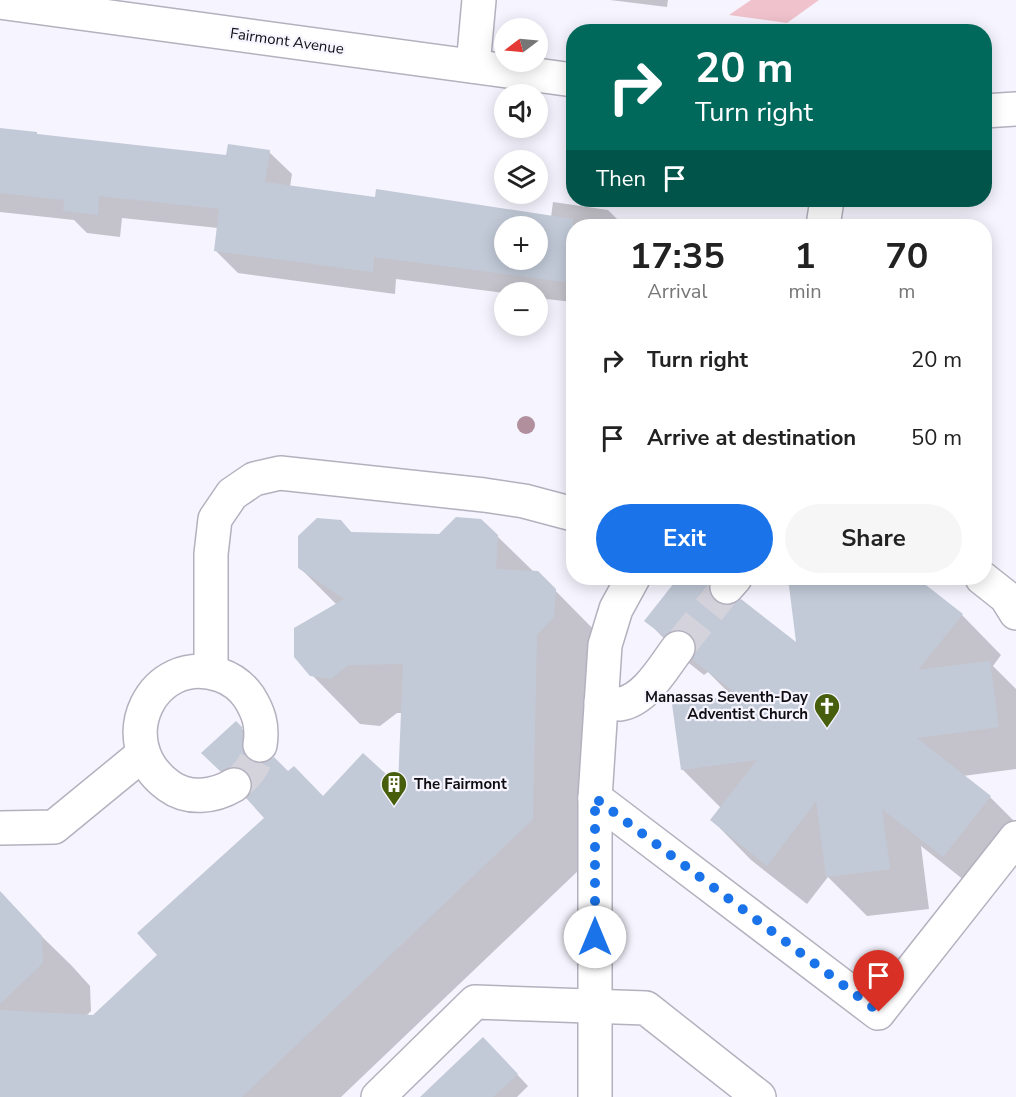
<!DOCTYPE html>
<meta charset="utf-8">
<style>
body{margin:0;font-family:"Nunito Sans",sans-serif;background:#f6f6f6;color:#222;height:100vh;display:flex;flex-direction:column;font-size:22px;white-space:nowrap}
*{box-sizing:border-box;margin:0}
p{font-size:20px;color:#767676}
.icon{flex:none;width:33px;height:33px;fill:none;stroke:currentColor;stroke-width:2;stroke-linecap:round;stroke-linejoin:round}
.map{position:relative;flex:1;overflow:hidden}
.panel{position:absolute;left:566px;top:219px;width:426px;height:366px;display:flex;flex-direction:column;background:#fff;border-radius:24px;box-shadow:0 3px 15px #0003}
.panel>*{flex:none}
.banner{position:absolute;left:566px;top:24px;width:426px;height:183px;border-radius:24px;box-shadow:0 3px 15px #0003;background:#00695c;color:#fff;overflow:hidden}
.needle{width:39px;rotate:254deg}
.controls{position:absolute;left:494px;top:18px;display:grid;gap:12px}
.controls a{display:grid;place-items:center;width:54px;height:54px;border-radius:50%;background:#fff;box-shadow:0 3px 15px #0003;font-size:30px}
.pin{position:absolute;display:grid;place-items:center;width:51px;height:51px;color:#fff;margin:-62px -26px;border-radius:50% 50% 50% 0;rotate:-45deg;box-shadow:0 0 6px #0007}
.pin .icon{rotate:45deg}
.me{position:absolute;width:66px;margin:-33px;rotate:0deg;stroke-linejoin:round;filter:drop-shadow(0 0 4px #0008)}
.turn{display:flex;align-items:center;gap:21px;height:126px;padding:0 30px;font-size:27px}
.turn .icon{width:78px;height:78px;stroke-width:2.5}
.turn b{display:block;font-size:42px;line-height:51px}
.then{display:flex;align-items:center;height:57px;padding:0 30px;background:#0003;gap:12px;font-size:22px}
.eta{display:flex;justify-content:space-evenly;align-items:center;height:102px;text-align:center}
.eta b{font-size:36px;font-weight:700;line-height:42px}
.primary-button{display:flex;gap:12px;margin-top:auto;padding:12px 30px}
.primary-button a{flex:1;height:69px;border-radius:36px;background:#1a73e8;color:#fff;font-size:24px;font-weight:700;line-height:69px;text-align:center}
.primary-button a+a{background:#f6f6f6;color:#222}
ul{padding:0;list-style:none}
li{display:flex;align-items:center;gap:18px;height:78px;padding:0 30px}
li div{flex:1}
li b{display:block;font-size:22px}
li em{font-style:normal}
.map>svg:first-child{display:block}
.green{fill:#f0c2cb}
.shadow{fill:#0003;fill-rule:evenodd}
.building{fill:#c2cad8;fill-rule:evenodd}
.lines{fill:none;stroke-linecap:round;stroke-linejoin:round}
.minor-tunnel{stroke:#d4d2db;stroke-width:33;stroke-dasharray:33 16;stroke-linecap:butt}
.minor-casing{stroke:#b4b1bf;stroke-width:36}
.minor{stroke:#fff;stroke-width:33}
.tree{fill:#b18f9c}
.route{stroke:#1a73e8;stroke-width:10;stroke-dasharray:0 18}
.labels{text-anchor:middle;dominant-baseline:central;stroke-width:4.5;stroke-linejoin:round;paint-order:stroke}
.street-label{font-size:15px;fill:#100e13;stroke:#f6f4fe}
.poi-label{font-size:15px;font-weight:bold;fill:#100e13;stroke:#f6f4fe;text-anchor:end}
</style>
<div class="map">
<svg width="1016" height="1097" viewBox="0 0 1016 1097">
<rect width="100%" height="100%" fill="#f6f4fe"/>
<path class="green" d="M 751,0 L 819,0 L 787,23 L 729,15 Z"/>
<g class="shadow">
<path d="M 610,0 L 668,0 L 667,7 Z"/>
<path d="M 0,130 L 228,157 L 269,152 L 292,174 L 290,187 L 376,199 L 551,217 L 553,202 L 608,210 L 624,226 L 573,226 L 573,302 L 537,298 L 537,292 L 504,293 L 396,279 L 395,294 L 238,273 L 215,250 L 218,228 L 122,218 L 120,237 L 87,233 L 74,220 L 0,212 ZM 504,226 L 537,226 L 537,260 L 504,260 Z"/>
<path d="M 341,522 L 353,534 L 497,536 L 534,572 L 537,572 L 603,639 L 602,666 L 585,684 L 581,868 L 341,1097 L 0,1097 L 0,918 L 23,918 L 72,966 L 90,986 L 91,1011 L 86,1016 L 94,1016 L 159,955 L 266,818 L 203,753 L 236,723 L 273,760 L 324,798 L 399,788 L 402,713 L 397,713 L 380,726 L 360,724 L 312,675 L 337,605 L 299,567 Z"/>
<path d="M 679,578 L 712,578 L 738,603 L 798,645 L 790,578 L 876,578 L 890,591 L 901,578 L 914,578 L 962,615 L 1001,655 L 993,666 L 1016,689 L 1016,769 L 963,776 L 990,797 L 1016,823 L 984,896 L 921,846 L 929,909 L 867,916 L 828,877 L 807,904 L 751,860 L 712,820 L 721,808 L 682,769 L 733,697 L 708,672 L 704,675 L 685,660 L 646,620 Z"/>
<path d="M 494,1050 L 528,1086 L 517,1097 L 422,1097 Z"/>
</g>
<g class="building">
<path d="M 0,128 L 37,132 L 37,134 L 226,155 L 228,144 L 270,150 L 265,182 L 375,197 L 376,189 L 573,219 L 573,283 L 374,257 L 373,272 L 214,251 L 219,209 L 99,196 L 98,215 L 63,211 L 64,200 L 0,193 ZM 504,226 L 537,226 L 537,260 L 504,260 Z"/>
<path d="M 456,517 L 481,519 L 498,535 L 496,569 L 538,571 L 556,589 L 554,617 L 537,635 L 533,819 L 242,1097 L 0,1097 L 0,1010 L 93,1015 L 157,955 L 137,933 L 264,818 L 246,798 L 250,795 L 253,785 L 250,776 L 244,770 L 234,766 L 220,771 L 201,753 L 236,721 L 242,727 L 243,752 L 248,760 L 258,764 L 267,762 L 274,757 L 288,771 L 294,766 L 323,796 L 363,753 L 398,785 L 403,664 L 348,665 L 331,679 L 310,676 L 294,657 L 294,628 L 344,599 L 298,568 L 298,536 L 317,518 L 341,520 L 351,532 L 439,534 Z"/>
<path d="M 678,578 L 711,578 L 709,584 L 709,592 L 715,601 L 723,605 L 732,605 L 741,599 L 796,642 L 788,578 L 917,578 L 963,614 L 918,670 L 990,661 L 999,727 L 917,738 L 991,796 L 943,857 L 882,809 L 890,869 L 826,877 L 816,801 L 767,866 L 710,820 L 757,760 L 681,770 L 672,704 L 738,695 L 693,660 L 697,649 L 695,641 L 690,633 L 679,629 L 671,631 L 664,636 L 644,621 Z"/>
<path d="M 0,891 L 42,936 L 43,963 L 0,1004 Z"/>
<path d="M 483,1037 L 518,1074 L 493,1097 L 420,1097 Z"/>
</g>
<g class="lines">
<g class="minor-tunnel">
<path d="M 678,648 L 727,587"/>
<path d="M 234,785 C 248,776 258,761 260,745"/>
</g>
<g class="minor-casing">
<g id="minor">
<path d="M 0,2 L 573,80"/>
<path d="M 473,66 L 479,0"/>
<path d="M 984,111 L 1016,109"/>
<path d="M 823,226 L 827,200"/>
<path d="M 982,578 L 1006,597 L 1016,613"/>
<path d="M 727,587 L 735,578"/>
<path d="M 211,672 L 211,554 L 215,519 L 232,494 L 254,479 L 280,473 L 484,495 L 524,501 L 573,514"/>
<path d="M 601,702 C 607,703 614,704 620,704 C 646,700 664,666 678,648"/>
<path d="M 234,785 C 214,797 188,800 169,786 C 108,742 153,652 220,675 C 232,679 242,687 249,697 C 259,713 263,726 260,745"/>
<path d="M 595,798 L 878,1013 L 1016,838"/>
<path d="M 0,828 L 54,827 L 143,754"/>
<path d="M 378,1097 L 475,1002 L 646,1008 L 759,1097"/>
<path d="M 595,1097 L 595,798 L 605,645 L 616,609 L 633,578"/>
</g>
</g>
<use href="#minor" class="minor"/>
</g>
<circle class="tree" cx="526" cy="425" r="9"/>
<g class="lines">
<path class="route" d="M 595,937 L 595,798 L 879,1012"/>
</g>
<defs>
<g id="church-pin" transform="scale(1.35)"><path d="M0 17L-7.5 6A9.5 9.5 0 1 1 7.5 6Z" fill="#475f0c" stroke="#f6f4fe"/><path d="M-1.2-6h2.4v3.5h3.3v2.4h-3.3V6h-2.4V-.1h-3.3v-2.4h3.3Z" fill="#fff"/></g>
<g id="building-pin" transform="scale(1.35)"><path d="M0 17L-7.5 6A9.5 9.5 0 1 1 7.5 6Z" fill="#475f0c" stroke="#f6f4fe"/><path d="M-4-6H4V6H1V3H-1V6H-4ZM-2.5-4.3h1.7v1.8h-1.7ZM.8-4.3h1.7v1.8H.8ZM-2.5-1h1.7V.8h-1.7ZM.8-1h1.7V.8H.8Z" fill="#fff"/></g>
</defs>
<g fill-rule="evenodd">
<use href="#church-pin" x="827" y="706"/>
<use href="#building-pin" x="394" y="784"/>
</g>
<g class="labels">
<g class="street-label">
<text transform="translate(287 41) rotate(8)">Fairmont Avenue</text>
</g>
<g class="poi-label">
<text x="808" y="697">Manassas Seventh-Day<tspan x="808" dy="17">Adventist Church</tspan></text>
<text x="414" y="784" text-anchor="start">The Fairmont</text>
</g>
</g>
</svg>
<div class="controls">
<a><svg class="needle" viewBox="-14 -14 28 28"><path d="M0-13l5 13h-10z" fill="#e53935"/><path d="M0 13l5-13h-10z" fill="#767676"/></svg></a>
<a><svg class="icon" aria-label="sound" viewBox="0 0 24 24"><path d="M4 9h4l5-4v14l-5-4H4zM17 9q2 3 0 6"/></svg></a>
<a><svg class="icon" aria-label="layers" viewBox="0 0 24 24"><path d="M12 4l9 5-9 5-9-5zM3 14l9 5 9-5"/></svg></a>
<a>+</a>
<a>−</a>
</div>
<div class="pin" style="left:879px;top:1012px;background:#d93025"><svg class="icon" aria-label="arrive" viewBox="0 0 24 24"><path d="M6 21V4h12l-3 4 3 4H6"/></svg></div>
<svg class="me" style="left:595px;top:937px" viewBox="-20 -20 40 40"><circle r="19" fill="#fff"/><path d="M0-13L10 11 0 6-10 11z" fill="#1a73e8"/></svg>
<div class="banner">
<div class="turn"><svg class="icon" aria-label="right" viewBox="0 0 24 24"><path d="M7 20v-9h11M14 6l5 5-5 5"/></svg><div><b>20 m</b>Turn right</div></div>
<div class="then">Then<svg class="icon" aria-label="arrive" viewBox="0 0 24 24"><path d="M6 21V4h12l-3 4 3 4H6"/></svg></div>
</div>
<section class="panel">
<div class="eta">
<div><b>17:35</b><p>Arrival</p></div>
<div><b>1</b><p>min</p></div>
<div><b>70</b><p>m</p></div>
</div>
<ul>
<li><svg class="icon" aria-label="right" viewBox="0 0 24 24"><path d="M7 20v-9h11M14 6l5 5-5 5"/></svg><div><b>Turn right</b></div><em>20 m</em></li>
<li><svg class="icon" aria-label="arrive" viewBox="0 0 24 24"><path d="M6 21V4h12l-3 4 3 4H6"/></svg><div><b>Arrive at destination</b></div><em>50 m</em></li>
</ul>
<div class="primary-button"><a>Exit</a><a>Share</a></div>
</section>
</div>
